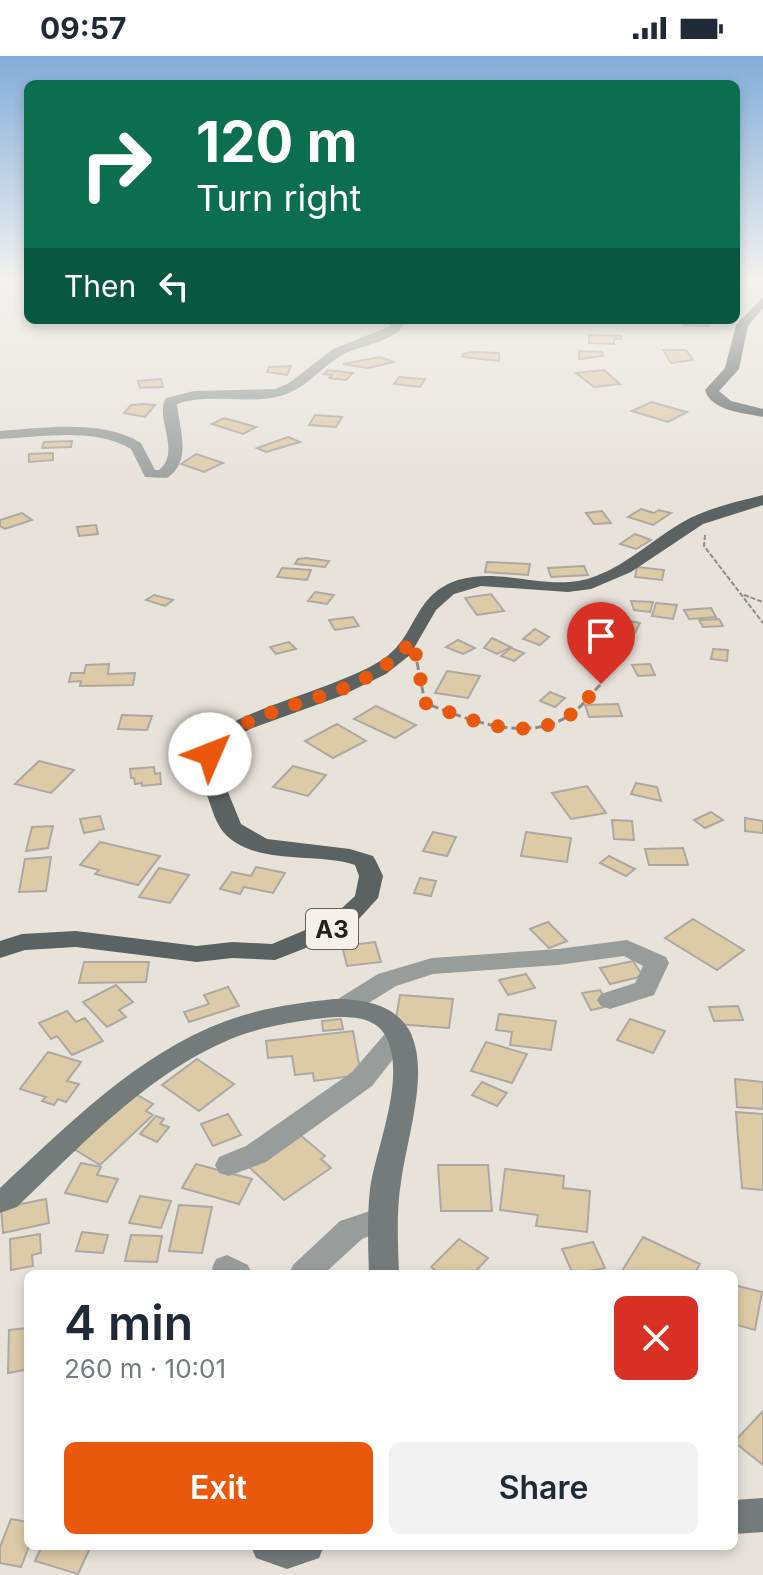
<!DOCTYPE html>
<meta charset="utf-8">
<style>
body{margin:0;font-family:Inter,sans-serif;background:#f2f2f3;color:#1f2937;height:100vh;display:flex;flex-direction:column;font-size:30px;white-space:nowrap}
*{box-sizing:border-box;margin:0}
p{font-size:26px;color:#747a83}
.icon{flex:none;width:44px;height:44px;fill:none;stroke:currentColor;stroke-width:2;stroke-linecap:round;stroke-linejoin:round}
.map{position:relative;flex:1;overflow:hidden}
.drawer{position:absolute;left:24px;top:1214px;width:714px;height:280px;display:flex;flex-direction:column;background:#fff;border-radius:12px;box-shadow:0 4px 12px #0003}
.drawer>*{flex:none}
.hud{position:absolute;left:24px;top:24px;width:716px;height:244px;border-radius:12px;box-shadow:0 4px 12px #0003;background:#0b6e4f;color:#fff;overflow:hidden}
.pin{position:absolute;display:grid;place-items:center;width:68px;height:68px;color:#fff;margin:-82px -34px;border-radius:50% 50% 50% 0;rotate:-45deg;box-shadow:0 0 8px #0007}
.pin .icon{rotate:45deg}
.me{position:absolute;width:88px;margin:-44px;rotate:46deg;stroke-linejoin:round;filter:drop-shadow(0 0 6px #0008)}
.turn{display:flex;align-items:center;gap:28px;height:168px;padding:0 40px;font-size:36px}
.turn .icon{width:104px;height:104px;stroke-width:2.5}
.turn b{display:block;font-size:56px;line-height:68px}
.then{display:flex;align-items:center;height:76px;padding:0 40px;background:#0003;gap:16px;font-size:30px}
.round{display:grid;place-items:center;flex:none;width:84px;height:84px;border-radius:12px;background:#f2f2f3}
.head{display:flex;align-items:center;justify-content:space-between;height:136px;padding:0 40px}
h1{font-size:48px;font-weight:600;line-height:60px}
.button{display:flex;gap:16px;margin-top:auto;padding:16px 40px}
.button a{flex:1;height:92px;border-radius:12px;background:#ea580c;color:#fff;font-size:32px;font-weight:600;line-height:92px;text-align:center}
.button a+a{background:#f2f2f3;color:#1f2937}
.status{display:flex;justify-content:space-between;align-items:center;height:56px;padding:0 40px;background:#fff;direction:ltr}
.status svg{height:22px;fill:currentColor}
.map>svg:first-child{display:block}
.building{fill:#ddcaa7;stroke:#ada9a2;stroke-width:2}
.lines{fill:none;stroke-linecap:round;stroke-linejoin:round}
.path-far1{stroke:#8f8c86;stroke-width:2;stroke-dasharray:5 2;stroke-linecap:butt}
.path{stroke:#8f8c86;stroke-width:3;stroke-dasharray:8 4;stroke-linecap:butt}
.minor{fill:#989d9c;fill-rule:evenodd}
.secondary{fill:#747b7a;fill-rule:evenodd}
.primary{fill:#5b6261;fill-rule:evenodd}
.route{stroke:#ea580c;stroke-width:14;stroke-dasharray:0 25.2}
.labels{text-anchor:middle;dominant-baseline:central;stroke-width:8;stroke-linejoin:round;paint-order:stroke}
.shield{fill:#f5f0e9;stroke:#62605c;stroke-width:2}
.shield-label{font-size:24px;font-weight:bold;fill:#23221f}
</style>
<div class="status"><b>09:57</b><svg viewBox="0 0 49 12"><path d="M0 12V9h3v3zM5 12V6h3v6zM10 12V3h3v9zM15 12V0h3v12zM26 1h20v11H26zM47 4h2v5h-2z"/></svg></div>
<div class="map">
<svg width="763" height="1519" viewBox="0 0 763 1519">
<rect width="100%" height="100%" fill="#e7e3db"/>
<g class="building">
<path d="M 683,264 L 707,264 L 708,270 L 683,269 Z"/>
<path d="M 589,279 L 621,280 L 621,283 L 614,283 L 614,288 L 589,287 Z"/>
<path d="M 663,294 L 686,294 L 693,304 L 671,307 Z"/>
<path d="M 579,295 L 602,296 L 603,300 L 579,303 Z"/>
<path d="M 472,296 L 499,297 L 499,305 L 462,301 L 463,298 Z"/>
<path d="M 380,301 L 394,306 L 368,312 L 343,308 Z"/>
<path d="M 291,310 L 287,319 L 267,316 L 269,311 Z"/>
<path d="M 328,314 L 353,317 L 346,324 L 329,322 L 332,319 L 324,318 Z"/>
<path d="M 604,314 L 620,328 L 594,331 L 576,317 Z"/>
<path d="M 399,321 L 425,323 L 420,331 L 394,328 Z"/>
<path d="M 161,323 L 163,331 L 140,332 L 138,325 Z"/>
<path d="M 651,346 L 687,356 L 668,366 L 632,355 Z"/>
<path d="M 131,349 L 143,348 L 155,349 L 145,361 L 124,357 Z"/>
<path d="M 315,359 L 342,361 L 336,371 L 309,369 Z"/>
<path d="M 224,362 L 256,371 L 243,378 L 212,368 Z"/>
<path d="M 288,381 L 300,386 L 266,396 L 257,392 Z"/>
<path d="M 72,385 L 71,391 L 42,392 L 44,386 Z"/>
<path d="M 53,397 L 53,404 L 29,406 L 29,398 Z"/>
<path d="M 196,398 L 223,407 L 204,416 L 181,408 Z"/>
<path d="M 641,453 L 654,457 L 659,454 L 671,457 L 653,469 L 628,461 Z"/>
<path d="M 602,455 L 611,467 L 594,468 L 586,457 Z"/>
<path d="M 22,457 L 32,464 L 5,473 L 0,470 L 0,464 Z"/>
<path d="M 96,469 L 98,478 L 79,480 L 77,471 Z"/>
<path d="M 635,478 L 651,484 L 636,493 L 620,488 Z"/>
<path d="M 306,502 L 329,505 L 325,511 L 295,508 L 298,503 Z"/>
<path d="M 487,506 L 530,508 L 528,519 L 485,516 Z"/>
<path d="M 584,510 L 588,519 L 551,521 L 548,512 Z"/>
<path d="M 637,511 L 664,514 L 662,524 L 635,521 Z"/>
<path d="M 282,512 L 311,514 L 307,524 L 277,521 Z"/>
<path d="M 315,536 L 334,539 L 327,548 L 308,545 Z"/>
<path d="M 491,538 L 504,555 L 477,559 L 465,542 Z"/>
<path d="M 154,539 L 173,544 L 165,550 L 146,544 Z"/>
<path d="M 631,545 L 653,546 L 650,556 L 634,554 Z"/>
<path d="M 656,547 L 677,549 L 673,563 L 652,560 Z"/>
<path d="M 711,552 L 716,561 L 689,563 L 684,554 Z"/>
<path d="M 353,561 L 359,570 L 335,574 L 329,564 Z"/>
<path d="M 719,563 L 723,570 L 703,571 L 699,564 Z"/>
<path d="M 623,564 L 640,567 L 631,584 L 614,580 Z"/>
<path d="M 535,573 L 549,581 L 540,589 L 523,583 Z"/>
<path d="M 492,582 L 511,591 L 497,598 L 484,592 Z"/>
<path d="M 458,584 L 475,592 L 463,598 L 446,591 Z"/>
<path d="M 289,586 L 296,593 L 276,598 L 270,591 Z"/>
<path d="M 612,590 L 627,592 L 622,603 L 607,601 Z"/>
<path d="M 511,592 L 524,597 L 514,605 L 501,600 Z"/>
<path d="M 713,593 L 728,594 L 727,605 L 711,603 Z"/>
<path d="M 109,608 L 108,618 L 135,617 L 133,629 L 80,630 L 81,625 L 69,626 L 71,617 L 84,617 L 86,609 Z"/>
<path d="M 650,608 L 655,619 L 638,620 L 632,609 Z"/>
<path d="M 447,615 L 480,620 L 468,642 L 435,637 Z"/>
<path d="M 550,636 L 565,642 L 555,651 L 540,645 Z"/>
<path d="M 618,648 L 622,660 L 589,661 L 585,649 Z"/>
<path d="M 376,650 L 416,669 L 395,682 L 354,663 Z"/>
<path d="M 122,659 L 152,660 L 147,674 L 118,673 Z"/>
<path d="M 337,668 L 366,685 L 333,702 L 305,685 Z"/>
<path d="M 39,705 L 74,714 L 51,737 L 15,728 Z"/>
<path d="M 293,710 L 326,719 L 308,740 L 273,731 Z"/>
<path d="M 154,711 L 155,718 L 160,717 L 161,728 L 142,730 L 142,727 L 135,728 L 134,722 L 131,722 L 130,713 Z"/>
<path d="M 636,727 L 657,731 L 661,745 L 631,738 Z"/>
<path d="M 587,730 L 606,757 L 571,763 L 552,737 Z"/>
<path d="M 711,756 L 723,764 L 705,772 L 694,764 Z"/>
<path d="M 100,760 L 104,773 L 84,777 L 80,763 Z"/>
<path d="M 745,762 L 763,765 L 763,777 L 745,775 Z"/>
<path d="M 612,764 L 632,765 L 634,784 L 614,783 Z"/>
<path d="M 53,770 L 48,792 L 26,795 L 32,771 Z"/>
<path d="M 433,776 L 456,781 L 447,800 L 423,795 Z"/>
<path d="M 526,776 L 571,782 L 567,806 L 521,800 Z"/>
<path d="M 100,786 L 160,800 L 138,829 L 95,818 L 99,814 L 80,809 Z"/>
<path d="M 683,792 L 688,809 L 649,809 L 645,793 Z"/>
<path d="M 609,800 L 635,813 L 626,820 L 600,807 Z"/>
<path d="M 51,801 L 46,835 L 19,836 L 25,803 Z"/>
<path d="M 256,811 L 285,817 L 273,837 L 244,831 L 240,838 L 220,833 L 232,816 L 251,820 Z"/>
<path d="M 159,812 L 189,819 L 170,847 L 139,841 Z"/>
<path d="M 420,822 L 436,825 L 431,840 L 414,837 Z"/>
<path d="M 693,863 L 744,894 L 717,914 L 665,882 Z"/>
<path d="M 548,866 L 567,885 L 549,892 L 530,873 Z"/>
<path d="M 375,886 L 381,906 L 347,910 L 342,890 Z"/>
<path d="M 633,905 L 643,920 L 610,928 L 600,912 Z"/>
<path d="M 84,906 L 149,906 L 146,926 L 79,927 Z"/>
<path d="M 526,918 L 535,932 L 508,939 L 499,924 Z"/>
<path d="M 116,929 L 133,946 L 119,954 L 126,961 L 107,971 L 83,946 Z"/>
<path d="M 228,931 L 239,950 L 189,966 L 184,956 L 209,948 L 204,939 Z"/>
<path d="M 600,934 L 609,950 L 591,954 L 582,937 Z"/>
<path d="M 400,939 L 453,943 L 449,972 L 395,968 Z"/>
<path d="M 738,950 L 743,964 L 714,965 L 709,951 Z"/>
<path d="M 67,955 L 76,966 L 85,962 L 103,985 L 72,999 L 57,980 L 51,983 L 39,967 Z"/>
<path d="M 499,958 L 556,965 L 551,994 L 510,989 L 512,976 L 496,974 Z"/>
<path d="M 341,963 L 343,973 L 323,975 L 322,965 Z"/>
<path d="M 630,963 L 665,975 L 653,997 L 617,984 Z"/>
<path d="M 353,975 L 361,1019 L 314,1025 L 313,1017 L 295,1019 L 292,1000 L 268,1002 L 266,985 Z"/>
<path d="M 486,986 L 527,998 L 512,1027 L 471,1015 Z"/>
<path d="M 48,996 L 81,1006 L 67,1025 L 79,1028 L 66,1046 L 58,1043 L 54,1049 L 42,1045 L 46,1041 L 20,1033 Z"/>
<path d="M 197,1003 L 234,1028 L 199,1055 L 162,1029 Z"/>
<path d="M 735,1023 L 763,1026 L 763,1053 L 737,1051 Z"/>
<path d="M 482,1026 L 507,1037 L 497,1050 L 472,1039 Z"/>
<path d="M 132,1036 L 153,1048 L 146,1055 L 153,1059 L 100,1109 L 71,1091 Z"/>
<path d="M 736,1056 L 763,1058 L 763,1134 L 742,1132 Z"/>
<path d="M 228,1058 L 241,1079 L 213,1090 L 201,1068 Z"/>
<path d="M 156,1060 L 164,1063 L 160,1068 L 169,1071 L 157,1086 L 140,1078 Z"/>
<path d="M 299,1078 L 325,1100 L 321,1103 L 331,1112 L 284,1144 L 249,1111 Z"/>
<path d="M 81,1107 L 101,1111 L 97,1119 L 118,1123 L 107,1146 L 65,1137 Z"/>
<path d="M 196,1108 L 252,1123 L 239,1148 L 182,1132 Z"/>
<path d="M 438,1109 L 488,1109 L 492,1155 L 441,1155 Z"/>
<path d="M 505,1113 L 564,1120 L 563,1132 L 590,1135 L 587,1176 L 536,1170 L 538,1159 L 500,1154 Z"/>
<path d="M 140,1140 L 171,1145 L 161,1172 L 129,1167 Z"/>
<path d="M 46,1143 L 49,1167 L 3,1177 L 1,1152 Z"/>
<path d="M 179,1149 L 212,1151 L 202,1197 L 169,1195 Z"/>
<path d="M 82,1176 L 108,1179 L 103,1197 L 76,1195 Z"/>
<path d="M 40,1178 L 41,1197 L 32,1199 L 33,1210 L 11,1214 L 10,1183 Z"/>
<path d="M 131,1179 L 162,1180 L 157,1206 L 125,1205 Z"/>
<path d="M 643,1181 L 700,1208 L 694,1218 L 620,1218 Z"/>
<path d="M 459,1183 L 488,1202 L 473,1218 L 441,1218 L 431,1211 Z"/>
<path d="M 593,1186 L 605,1212 L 573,1218 L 562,1193 Z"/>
<path d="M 734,1229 L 762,1236 L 755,1274 L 734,1268 Z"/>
<path d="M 27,1272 L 28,1320 L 25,1321 L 25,1314 L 8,1317 L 9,1274 Z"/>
<path d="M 763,1355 L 763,1409 L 734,1386 Z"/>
<path d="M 11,1463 L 28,1466 L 29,1490 L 21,1511 L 0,1507 L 0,1491 Z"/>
<path d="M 42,1490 L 91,1490 L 78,1518 L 35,1505 Z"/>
</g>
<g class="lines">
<g class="path-far1">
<path d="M 705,479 L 704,490 L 763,567"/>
<path d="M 744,539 L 763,546"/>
</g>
<path class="path" d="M 417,606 L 425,647 C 470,664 525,688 570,659 C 582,651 591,638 601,628"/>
<g class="minor">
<path d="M 385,264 L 400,264 L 404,268 C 395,286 361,289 344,298 C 320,311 304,336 276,341 C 243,348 209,337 177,348 C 179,372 193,405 167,422 L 145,421 L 131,393 C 95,371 40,381 0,383 L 0,375 C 44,372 102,363 141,387 L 155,414 L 159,414 C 182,395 154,362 166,342 L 194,335 L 275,333 L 289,327 L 333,293 L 391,270 Z"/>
<path d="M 627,884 L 666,901 L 669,907 L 654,939 L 610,953 L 601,950 L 597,944 L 601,938 L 635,927 L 643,910 L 624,900 L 558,909 L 433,918 L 396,930 L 351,958 L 342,961 L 333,958 L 329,952 L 333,946 L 378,918 L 432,902 L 558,893 Z"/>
<path d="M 399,970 L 408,972 L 412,979 L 372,1030 L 266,1106 L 229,1120 L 219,1117 L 215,1109 L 219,1101 L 246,1090 L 352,1016 L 390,972 Z"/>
<path d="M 382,1151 L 393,1155 L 397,1163 L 393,1171 L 362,1183 L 324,1218 L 289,1218 L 293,1209 L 340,1165 Z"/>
<path d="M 227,1199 L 248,1209 L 252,1218 L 215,1218 L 212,1212 L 216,1203 Z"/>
</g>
<g class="secondary">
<path d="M 334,943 C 457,942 412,1051 401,1126 C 396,1156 398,1187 399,1218 L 369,1218 C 368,1190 367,1161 370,1133 C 376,1091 408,1019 385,979 C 374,959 344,960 324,962 C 298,965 273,969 247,977 C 156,1008 85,1086 17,1151 L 0,1157 L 0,1132 C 68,1069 137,998 226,965 C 261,952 297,947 334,943 Z"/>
<path d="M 763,1442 L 763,1476 L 734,1478 L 734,1444 Z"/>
<path d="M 251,1490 L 324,1490 L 319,1502 L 287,1513 L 256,1502 Z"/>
</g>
<g class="primary">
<path d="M 763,241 L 763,252 L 748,270 L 739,313 L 719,335 L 731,345 L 763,353 L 763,361 C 744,357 711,355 705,334 L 725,312 L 736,269 Z"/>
<path d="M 763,439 L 763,449 L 703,468 L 631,516 L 591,533 L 568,536 L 481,530 L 454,538 L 436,554 L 410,599 L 386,618 L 341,640 L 250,673 L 225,688 L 219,704 L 221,719 L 241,768 L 267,783 L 350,793 L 373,800 L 376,805 L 383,820 L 378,842 L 347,876 L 275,904 L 232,902 L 197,906 L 76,891 L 25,894 L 0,902 L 0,885 L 22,878 L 76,875 L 197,890 L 232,886 L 272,888 L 329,864 L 355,840 L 359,820 L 355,809 C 315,796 261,810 227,780 C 215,769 212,751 206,737 C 200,722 194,705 203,690 C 223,655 343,633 386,601 C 418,577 413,539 458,524 C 503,510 551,538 596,520 C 628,508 653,483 683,466 C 707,452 736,446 763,439 Z"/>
</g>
</g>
<linearGradient id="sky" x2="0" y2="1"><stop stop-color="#82add8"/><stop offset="0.51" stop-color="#f4f2ef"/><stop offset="1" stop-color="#f4f2ef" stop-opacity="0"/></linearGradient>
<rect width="763" height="439" fill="url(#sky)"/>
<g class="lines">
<path class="route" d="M 210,698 C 228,661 309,647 347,631 C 373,620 394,605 413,584 L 425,647 C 469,664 526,688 570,659 C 581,651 591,638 601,628"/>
</g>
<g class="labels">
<rect class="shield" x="306" y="853" width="52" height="40" rx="6"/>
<g class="shield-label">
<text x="332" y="873">A3</text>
</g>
</g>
</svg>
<div class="pin" style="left:601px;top:628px;background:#d93025"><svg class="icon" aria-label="arrive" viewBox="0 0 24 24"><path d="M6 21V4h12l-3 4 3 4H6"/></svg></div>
<svg class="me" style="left:210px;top:698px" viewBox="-20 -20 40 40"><circle r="19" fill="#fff"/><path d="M0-13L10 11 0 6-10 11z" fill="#ea580c"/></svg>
<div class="hud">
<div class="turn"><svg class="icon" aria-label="right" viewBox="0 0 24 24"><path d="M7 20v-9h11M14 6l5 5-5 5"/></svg><div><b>120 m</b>Turn right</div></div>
<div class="then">Then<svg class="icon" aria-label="left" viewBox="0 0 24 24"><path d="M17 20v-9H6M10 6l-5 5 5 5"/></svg></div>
</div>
<section class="drawer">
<div class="head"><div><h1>4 min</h1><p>260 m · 10:01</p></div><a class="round" style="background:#d93025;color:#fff"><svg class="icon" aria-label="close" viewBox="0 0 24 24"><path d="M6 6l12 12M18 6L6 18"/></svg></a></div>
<div class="button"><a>Exit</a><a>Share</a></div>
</section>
</div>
